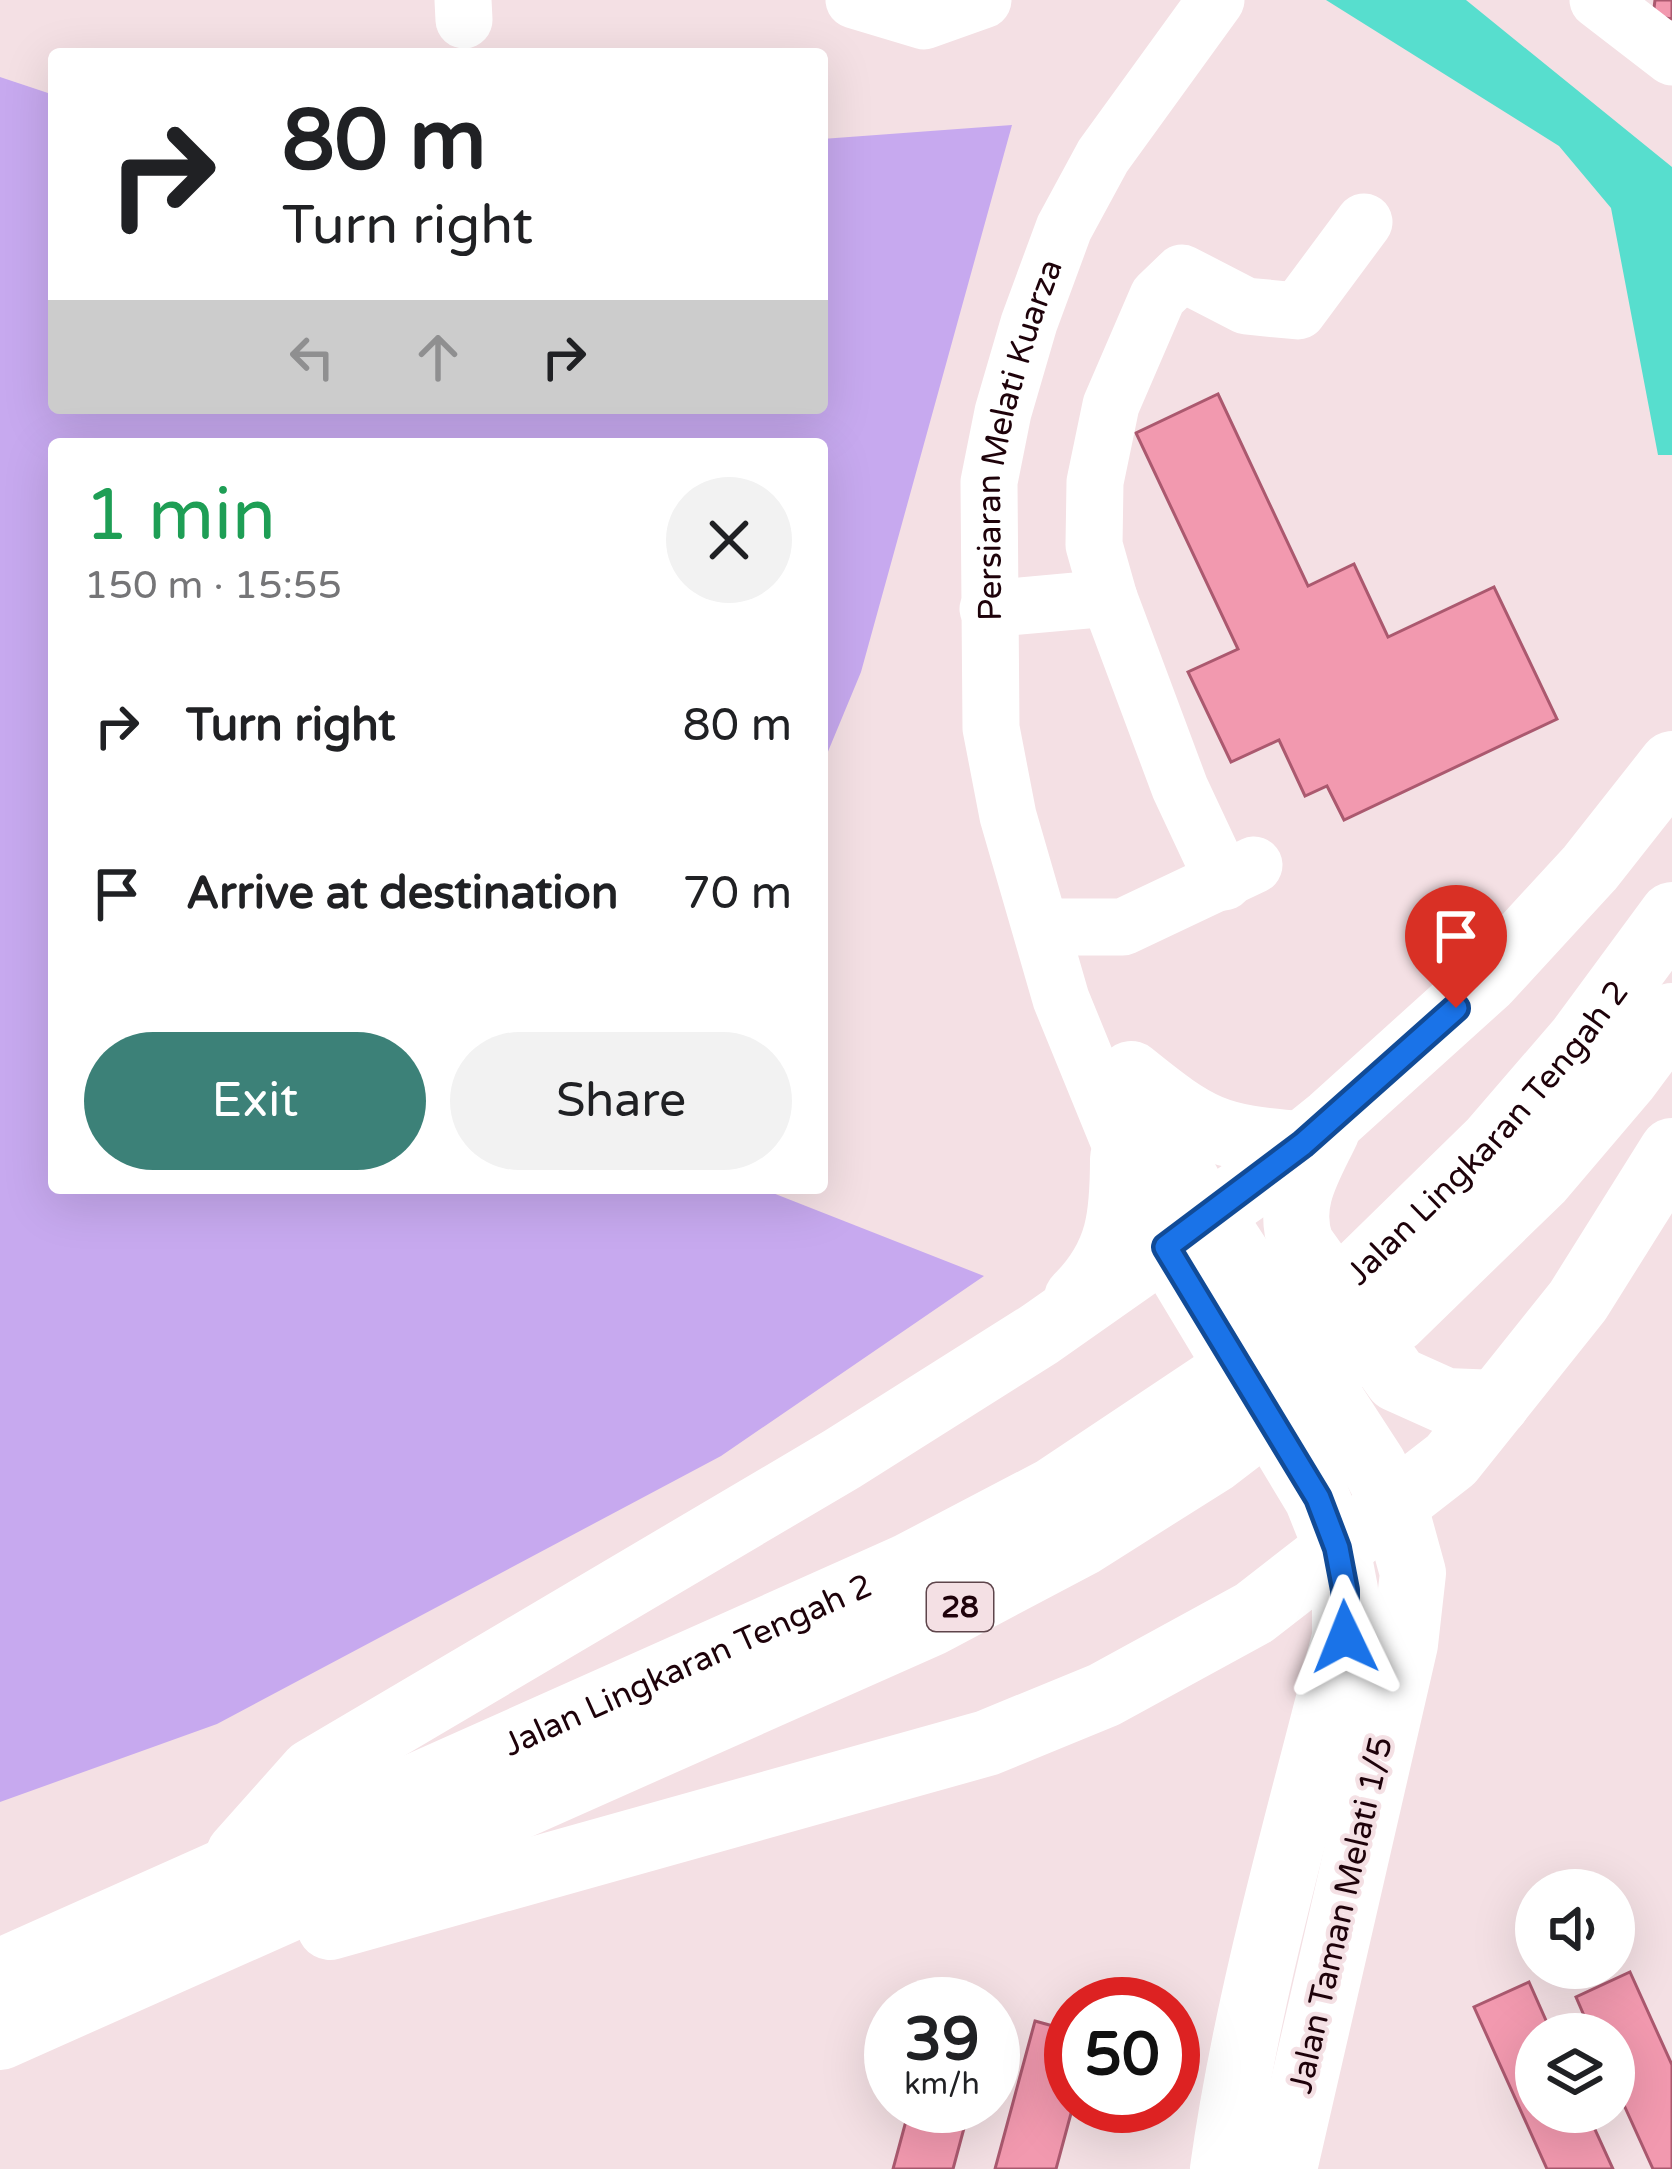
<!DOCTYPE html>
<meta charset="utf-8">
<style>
body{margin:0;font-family:"Varela Round",sans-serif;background:#f2f2f2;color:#202124;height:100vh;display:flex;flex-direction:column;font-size:45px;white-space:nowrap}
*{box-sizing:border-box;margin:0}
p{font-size:39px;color:#757577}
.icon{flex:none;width:66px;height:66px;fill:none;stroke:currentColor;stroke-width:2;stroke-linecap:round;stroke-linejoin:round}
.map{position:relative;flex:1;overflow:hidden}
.side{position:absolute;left:48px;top:438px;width:780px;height:756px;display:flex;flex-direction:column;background:#fff;border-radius:12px;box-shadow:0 12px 48px #0002}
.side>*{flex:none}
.top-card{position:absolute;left:48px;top:48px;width:780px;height:366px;border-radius:12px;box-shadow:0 12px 48px #0002;background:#fff;color:#202124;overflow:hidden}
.tools{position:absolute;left:1515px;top:1869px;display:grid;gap:24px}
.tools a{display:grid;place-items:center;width:120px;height:120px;border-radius:50%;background:#fff;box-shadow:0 12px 48px #0002;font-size:60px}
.speed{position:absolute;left:864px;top:1977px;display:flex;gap:24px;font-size:60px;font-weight:700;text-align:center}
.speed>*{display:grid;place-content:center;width:156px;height:156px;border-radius:50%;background:#fff;box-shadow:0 12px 48px #0002;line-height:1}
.speed small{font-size:30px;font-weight:400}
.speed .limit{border:18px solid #d22;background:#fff;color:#111}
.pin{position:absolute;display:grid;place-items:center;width:102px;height:102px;color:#fff;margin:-123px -51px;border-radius:50% 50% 50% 0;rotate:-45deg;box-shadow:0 0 12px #0007}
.pin .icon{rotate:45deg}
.me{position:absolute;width:132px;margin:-66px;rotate:358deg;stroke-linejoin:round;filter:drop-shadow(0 0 9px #0008)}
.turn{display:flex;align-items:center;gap:42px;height:252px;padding:0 36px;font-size:54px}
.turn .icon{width:156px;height:156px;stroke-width:2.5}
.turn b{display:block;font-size:84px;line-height:102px}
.lanes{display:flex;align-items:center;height:114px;padding:0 36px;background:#0003;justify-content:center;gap:60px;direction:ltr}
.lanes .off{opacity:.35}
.round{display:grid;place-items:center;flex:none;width:126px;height:126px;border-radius:63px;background:#f2f2f2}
.head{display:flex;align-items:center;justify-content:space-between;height:204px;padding:0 36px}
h1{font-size:72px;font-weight:600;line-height:90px;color:#1e9e55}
.action{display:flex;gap:24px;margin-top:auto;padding:24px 36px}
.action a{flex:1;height:138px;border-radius:72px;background:#3c8178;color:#fff;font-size:48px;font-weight:600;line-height:138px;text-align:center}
.action a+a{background:#f2f2f2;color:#202124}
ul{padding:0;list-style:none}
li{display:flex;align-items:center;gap:36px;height:168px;padding:0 36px}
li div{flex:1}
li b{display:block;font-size:45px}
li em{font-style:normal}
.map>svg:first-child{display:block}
.green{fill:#c7a9ef}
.water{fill:#57dece}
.building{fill:#f299af;stroke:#ab596f;stroke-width:3}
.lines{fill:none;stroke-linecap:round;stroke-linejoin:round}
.minor{stroke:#fff;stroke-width:57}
.major{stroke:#fff;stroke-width:66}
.highway{stroke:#fff;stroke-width:66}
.route-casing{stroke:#114b97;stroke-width:30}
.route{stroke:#1a73e8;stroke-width:21}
.labels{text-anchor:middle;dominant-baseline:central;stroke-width:9;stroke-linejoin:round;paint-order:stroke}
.shield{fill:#f4e0e4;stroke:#5e454b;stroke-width:3}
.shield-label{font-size:30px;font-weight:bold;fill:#1e020a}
.street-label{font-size:33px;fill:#1e020a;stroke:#f4e0e4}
</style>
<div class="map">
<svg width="1672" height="2169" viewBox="0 0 1672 2169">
<rect width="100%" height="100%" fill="#f4e0e4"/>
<path class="green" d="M 0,77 L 54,95 L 54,408 L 822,408 L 822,139 L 1012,125 L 861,672 L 822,766 L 822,444 L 54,444 L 54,1188 L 760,1188 L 984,1276 L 721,1456 L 217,1724 L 0,1802 Z"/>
<path class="water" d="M 1326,0 L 1466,0 L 1672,167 L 1672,455 L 1658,455 L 1611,208 L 1559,146 Z"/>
<g class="building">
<path d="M 1655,0 L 1672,0 L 1672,19 L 1653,16 Z"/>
<path d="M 1218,394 L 1308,586 L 1354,564 L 1388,637 L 1494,587 L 1557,719 L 1344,820 L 1327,786 L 1305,796 L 1279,740 L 1231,762 L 1188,672 L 1238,649 L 1136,433 Z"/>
<path d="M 1630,1972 L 1672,2065 L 1672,2169 L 1653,2169 L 1614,2083 L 1614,2034 L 1592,2034 L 1576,1997 Z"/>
<path d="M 1529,1982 L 1552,2034 L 1536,2034 L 1536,2112 L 1587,2112 L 1613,2169 L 1547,2169 L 1474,2007 Z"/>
<path d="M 1035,2021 L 1071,2031 L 1073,2106 L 1056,2169 L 995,2169 Z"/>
<path d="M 910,2106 L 970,2106 L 953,2169 L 893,2169 Z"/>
</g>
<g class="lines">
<g class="minor">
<path d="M 463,0 L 464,20"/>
<path d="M 854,0 L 924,21 L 983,0"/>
<path d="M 1598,0 L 1672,57"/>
<path d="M 988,609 L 1109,598"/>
<path d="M 1224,882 L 1180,788 L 1109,598 L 1094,545 L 1095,482 L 1111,405 L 1158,296 L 1182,273 L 1246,306 L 1298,311 L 1364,222"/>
<path d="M 1041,927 L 1123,927 L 1254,865"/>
<path d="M 1134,1078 L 1211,1215"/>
<path id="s1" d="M 1143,1200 L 1061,999 L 1008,816 L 991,728 L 989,482 L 1003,412 L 1029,323 L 1064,228 L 1103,156 L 1216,0"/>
</g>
<g class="major">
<path d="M 1211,1215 L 1374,1466 L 1394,1504 L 1413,1573 L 1405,1644 L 1284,2169"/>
<path d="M 1166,1247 L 1317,1498 L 1337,1548 L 1345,1590 L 1345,1637 C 1302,1809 1247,1994 1223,2169"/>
</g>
<g class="highway">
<path d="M 1131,1074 C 1199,1129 1215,1138 1303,1144"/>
<path d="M 1327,1130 C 1309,1168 1286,1202 1301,1244 L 1397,1379 L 1446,1401 L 1497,1403"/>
<path d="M 1077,1298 C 1120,1256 1123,1215 1123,1158"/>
<path d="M 239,1854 L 312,1772 L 842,1459 L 1040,1334 L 1252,1185 L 1332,1120 L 1487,980 L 1590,868 L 1672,764"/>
<path d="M 330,1927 L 987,1743 L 1104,1695 L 1254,1613 L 1451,1460 L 1578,1301 L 1672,1151"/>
<path id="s2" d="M 0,1972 L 907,1567 L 1054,1490 L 1313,1317 L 1492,1142 L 1580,1040 L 1672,915"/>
<path d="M 0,2037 L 931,1623 L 1082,1543 L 1215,1459 L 1395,1320 L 1540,1179 L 1626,1078 L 1672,1016"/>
</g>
</g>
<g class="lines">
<g class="route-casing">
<path id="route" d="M 1345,1637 L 1345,1590 L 1337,1548 L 1318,1498 L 1166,1247 L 1303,1144 L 1456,1008"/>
</g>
<use href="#route" class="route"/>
</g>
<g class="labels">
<rect class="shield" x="927" y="1583" width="66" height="48" rx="9"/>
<g class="shield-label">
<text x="960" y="1607">28</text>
</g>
<g class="street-label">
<text stroke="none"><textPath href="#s1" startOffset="789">Persiaran Melati Kuarza</textPath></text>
<text stroke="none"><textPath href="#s2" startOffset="1725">Jalan Lingkaran Tengah 2</textPath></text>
<text stroke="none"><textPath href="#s2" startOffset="753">Jalan Lingkaran Tengah 2</textPath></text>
<text transform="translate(1341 1915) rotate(-77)">Jalan Taman Melati 1/5</text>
</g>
</g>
</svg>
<div class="tools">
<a><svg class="icon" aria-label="sound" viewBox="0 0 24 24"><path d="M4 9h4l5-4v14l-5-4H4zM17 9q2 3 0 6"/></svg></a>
<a><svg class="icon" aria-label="layers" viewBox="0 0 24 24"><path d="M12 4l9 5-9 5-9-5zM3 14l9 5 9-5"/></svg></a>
</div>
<div class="speed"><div>39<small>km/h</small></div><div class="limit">50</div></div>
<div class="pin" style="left:1456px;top:1008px;background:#d93025"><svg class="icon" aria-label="arrive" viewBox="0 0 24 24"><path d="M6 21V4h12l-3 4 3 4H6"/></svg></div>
<svg class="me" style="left:1345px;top:1637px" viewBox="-20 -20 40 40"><path d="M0-17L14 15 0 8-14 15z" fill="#1a73e8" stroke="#fff" stroke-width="4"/></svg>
<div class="top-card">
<div class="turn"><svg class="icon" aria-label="right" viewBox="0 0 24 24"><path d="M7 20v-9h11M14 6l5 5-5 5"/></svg><div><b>80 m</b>Turn right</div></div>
<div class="lanes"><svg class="icon off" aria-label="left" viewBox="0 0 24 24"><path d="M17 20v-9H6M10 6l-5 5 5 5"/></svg><svg class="icon off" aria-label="ahead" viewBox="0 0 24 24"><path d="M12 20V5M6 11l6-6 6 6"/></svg><svg class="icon" aria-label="right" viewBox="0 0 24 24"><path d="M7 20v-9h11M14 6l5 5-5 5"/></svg></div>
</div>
<section class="side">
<div class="head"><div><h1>1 min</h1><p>150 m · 15:55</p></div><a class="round"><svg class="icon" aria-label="close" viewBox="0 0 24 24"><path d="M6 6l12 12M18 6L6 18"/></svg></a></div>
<ul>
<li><svg class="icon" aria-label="right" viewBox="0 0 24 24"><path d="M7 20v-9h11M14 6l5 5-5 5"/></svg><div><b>Turn right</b></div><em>80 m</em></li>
<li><svg class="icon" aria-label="arrive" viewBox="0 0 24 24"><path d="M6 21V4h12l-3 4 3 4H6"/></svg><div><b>Arrive at destination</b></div><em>70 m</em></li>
</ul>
<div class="action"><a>Exit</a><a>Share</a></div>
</section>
</div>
